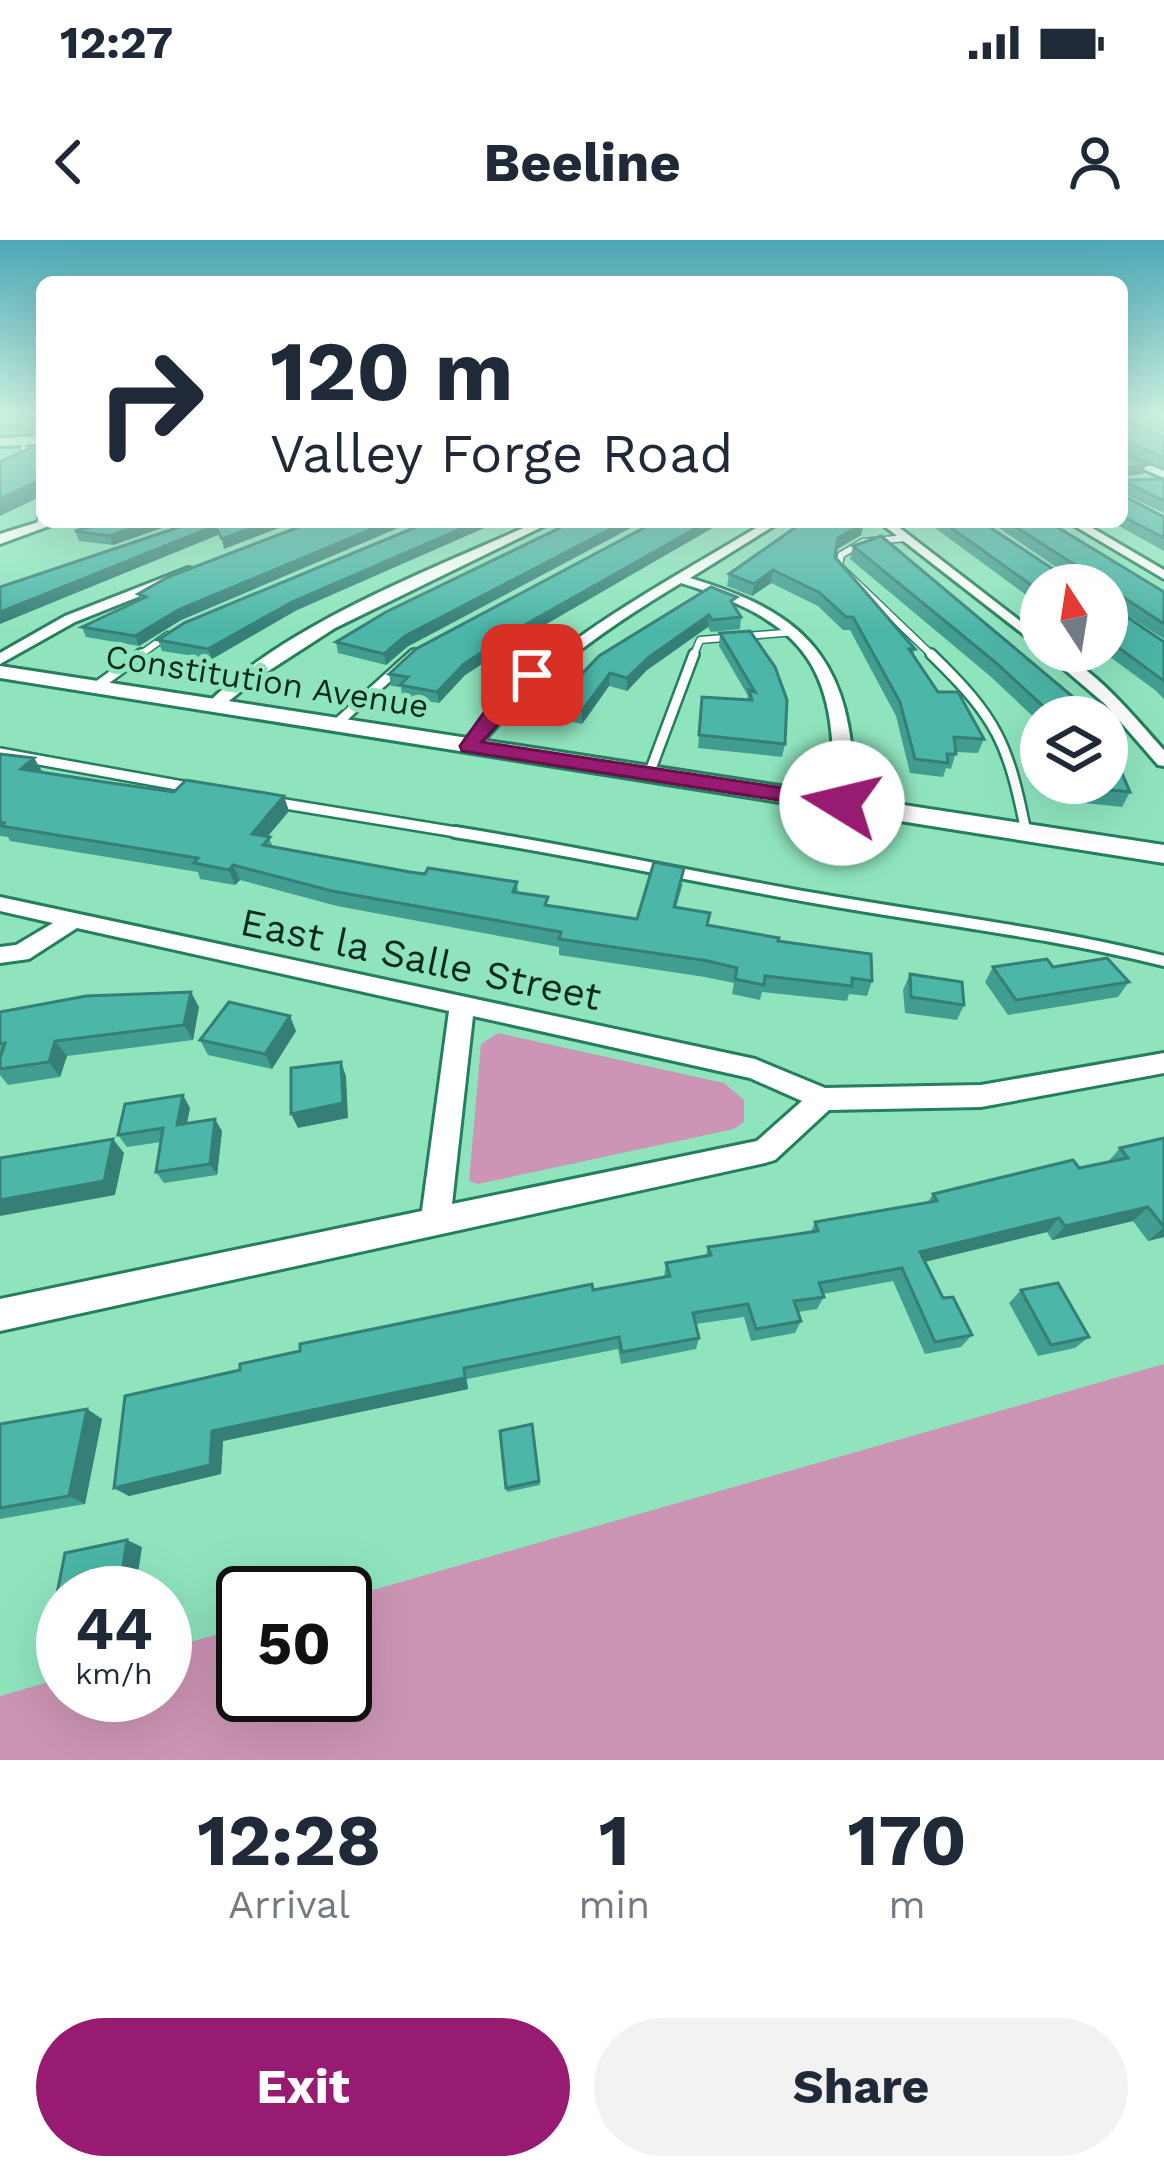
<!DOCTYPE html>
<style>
body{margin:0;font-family:"Work Sans",sans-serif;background:#f2f2f3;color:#1f2937;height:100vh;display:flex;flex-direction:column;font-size:45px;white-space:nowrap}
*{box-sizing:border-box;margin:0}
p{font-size:39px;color:#747a83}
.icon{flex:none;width:66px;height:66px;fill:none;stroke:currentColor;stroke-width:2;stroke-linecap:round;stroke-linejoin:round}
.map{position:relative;height:1520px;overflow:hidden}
.side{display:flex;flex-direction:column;background:#fff;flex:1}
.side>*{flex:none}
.top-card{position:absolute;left:36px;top:36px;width:1092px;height:252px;border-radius:18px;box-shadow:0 12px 48px #0002;background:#fff;color:#1f2937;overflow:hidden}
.needle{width:78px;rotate:348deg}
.tools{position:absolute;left:1020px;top:324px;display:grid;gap:24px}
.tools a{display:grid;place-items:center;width:108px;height:108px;border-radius:50%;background:#fff;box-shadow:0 12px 48px #0002;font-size:60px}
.speed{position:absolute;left:36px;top:1326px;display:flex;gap:24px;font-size:60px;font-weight:700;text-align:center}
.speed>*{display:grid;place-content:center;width:156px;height:156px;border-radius:50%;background:#fff;box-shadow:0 12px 48px #0002;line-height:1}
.speed small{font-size:30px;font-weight:400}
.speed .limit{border:6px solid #111;border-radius:18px;background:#fff;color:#111}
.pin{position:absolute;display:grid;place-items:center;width:102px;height:102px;color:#fff;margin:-51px;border-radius:24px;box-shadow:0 6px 18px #0006}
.me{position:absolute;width:132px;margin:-66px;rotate:279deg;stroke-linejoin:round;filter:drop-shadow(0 0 9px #0008)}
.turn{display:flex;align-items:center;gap:42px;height:252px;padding:0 36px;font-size:54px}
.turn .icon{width:156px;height:156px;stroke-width:2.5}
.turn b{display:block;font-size:84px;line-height:102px}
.eta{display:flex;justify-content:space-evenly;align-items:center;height:204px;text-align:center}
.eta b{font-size:72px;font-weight:700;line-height:84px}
.primary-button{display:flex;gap:24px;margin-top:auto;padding:24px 36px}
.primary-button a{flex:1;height:138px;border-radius:72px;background:#981b72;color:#fff;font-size:48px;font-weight:700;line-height:138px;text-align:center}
.primary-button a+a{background:#f2f2f3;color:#1f2937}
.status{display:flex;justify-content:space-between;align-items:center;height:84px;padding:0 60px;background:#fff;direction:ltr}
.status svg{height:33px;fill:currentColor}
header{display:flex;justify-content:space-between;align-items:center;height:156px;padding:0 36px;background:#fff;font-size:54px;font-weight:700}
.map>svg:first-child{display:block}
.green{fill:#cd95b5}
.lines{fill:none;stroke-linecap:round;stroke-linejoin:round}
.service-far3-casing{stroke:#257e5d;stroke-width:8}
.service-far2-casing{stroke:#257e5d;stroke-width:9}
.service-far1-casing{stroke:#257e5d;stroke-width:14}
.service-casing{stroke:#257e5d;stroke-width:16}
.minor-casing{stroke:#257e5d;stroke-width:6}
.tertiary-casing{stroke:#257e5d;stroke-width:6}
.secondary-casing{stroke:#257e5d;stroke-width:6}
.service-far3{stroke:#fff;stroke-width:4.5}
.service-far2{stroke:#fff;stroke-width:6}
.service-far1{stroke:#fff;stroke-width:9}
.service{stroke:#fff;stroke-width:10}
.minor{fill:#fff;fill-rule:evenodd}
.tertiary{fill:#fff;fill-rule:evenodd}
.secondary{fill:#fff;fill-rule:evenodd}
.wall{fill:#419d90}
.shaded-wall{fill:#357f76}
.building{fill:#4cb6a8;stroke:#357f76;stroke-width:3}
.route{fill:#981b72;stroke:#63124a;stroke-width:3}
.labels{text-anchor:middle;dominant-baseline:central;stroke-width:10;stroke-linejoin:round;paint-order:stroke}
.far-street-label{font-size:33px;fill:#052a1c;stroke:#8fe4be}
.street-label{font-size:39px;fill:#052a1c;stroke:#8fe4be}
</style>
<div class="status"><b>12:27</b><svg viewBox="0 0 49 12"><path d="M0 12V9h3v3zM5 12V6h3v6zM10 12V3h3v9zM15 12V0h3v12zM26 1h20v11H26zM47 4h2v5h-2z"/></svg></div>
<header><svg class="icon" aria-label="back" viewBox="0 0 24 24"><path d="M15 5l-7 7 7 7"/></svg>Beeline<svg class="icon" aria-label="person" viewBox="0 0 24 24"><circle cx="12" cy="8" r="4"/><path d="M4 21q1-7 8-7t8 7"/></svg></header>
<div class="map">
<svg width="1164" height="1520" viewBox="0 0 1164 1520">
<rect width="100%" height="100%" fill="#8fe4be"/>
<g class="green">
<path d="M 498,793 L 724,843 L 744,860 L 744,882 L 734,889 L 478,944 L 469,941 L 481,804 Z"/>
<path d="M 1164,1124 L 1164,1520 L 0,1520 L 0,1456 L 63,1438 L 63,1455 L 165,1455 L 165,1409 L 243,1387 L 243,1455 L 345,1455 L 345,1358 Z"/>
</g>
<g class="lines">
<g class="service-far3-casing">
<g id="service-far3">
<path d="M 1145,178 L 1164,177"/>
<path d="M 1122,180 L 1132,179"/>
<path d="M 23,201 L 23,209 L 42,212"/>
<path d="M 40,282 L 42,268"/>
</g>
</g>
<g class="service-far2-casing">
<g id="service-far2">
<path d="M 40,286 L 41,279"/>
<path d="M 906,298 L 863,302 L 841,315 L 839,326 L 934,417"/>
<path d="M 137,417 L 168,395"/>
<path d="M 409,417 L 419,411"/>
<path d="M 693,417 L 700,400 L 795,392"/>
</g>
</g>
<g class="service-far1-casing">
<g id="service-far1">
<path d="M 931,414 C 997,478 1008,502 1026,592"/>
<path d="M 96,447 L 141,414"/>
<path d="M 335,485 L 414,414"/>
<path d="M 0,513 L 194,548"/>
<path d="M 649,534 L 694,414"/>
<path d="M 273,562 L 474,595"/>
</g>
</g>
<g class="service-casing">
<path id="service" d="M 455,592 C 575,611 694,637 814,658 C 932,679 1048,692 1164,721"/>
</g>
<g class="minor-casing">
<g id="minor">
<path d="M 1122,213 L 1164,231 L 1164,238 L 1122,220 Z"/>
<path d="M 537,282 L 552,282 L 335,388 L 256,439 L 219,469 L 205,466 C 284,384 433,329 537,282 Z"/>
<path d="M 766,282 L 780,282 L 690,338 C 782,366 839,401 851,503 C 853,523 855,548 849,567 L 835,567 L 833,563 C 838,429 810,383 681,343 C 603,390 533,439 476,510 L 464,510 L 464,502 C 546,403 657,348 766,282 Z"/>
<path d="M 879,282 L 892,282 L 1041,397 L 1041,408 Z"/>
<path d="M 1068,282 L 1082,282 L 1164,330 L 1164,339 Z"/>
<path d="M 188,328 L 193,329 L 193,335 L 75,382 L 0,424 L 0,413 L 65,376 Z"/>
<path d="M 1043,411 C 1083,411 1137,481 1164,510 L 1164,526 L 1158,525 L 1105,464 Z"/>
<path d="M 0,657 L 755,819 L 825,848 L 981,845 L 1164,813 L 1164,833 L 981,867 L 829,870 L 775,920 L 765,923 L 0,1091 L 0,1059 L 422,971 L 449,771 L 77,688 L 29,719 L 0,723 L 0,707 L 16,705 L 53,683 L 0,671 ZM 473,776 L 750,838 L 802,861 L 757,901 L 452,964 Z"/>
</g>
</g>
<g class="tertiary-casing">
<g id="tertiary">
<path d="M 42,196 L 42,204 L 0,206 L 0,198 Z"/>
<path d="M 42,281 L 60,282 L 0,304 L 0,294 Z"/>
</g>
</g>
<g class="secondary-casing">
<path id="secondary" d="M 0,426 L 1164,605 L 1164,623 L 0,438 Z"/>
</g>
<use href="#service-far3" class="service-far3"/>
<use href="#service-far2" class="service-far2"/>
<use href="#service-far1" class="service-far1"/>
<use href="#service" class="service"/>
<use href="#minor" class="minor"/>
<use href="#tertiary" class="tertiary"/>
<use href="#secondary" class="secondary"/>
</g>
<g class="wall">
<path d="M 0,176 L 42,176 L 42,194 L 0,190 Z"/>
<path d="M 1125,176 L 1142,176 L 1140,182 Z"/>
<path d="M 1164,176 L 1164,193 L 1146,185 L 1149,177 Z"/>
<path d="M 1122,179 L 1164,197 L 1164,229 L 1124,210 L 1124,215 L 1146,225 L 1142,234 L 1123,236 L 1123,240 L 1164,238 L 1164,273 L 1122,253 Z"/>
<path d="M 1122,255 L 1164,277 L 1164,311 L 1112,282 L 1122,282 Z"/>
<path d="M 108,282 L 179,282 L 113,305 L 79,301 L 75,291 Z"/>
<path d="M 312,282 L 412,282 L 181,380 L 139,406 L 86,397 L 82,387 L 141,360 L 138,354 Z"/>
<path d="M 927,282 L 982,282 L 1071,341 L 1075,340 L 990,282 L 1049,282 L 1164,352 L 1164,399 L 1107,362 L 1164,402 L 1164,459 L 1155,450 L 1102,411 L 1107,411 L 1107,345 L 1041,345 L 1041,366 Z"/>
<path d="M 864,283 L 861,295 L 836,310 L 835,317 L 915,409 L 913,415 L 938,452 L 984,499 L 978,513 L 956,512 L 951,529 L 946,528 L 943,537 L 910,533 L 896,476 L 850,390 L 843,390 L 818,366 L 771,343 L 752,356 L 727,346 L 729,334 Z"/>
<path d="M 853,306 L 1088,477 L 1041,477 L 1041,484 L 990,436 L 850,319 Z"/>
<path d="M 711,347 L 735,368 L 741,377 L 740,389 L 711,392 L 708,387 L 647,430 L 627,451 L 609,446 L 582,484 L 553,478 L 552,465 Z"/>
<path d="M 295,371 L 212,419 L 162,411 L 158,400 Z"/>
<path d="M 720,393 L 785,504 L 782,517 L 698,508 L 702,457 L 747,460 L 748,456 L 719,406 Z"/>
<path d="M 524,397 L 465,435 L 439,463 L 402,457 L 401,447 L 391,446 L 389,434 Z"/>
<path d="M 336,402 L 407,407 L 386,425 L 338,413 Z"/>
<path d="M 0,514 L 34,518 L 42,532 L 289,571 L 268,596 L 273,607 L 410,632 L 517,642 L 518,652 L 548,665 L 637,679 L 683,643 L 676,668 L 707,685 L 778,701 L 872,741 L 867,756 L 849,754 L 847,761 L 762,752 L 760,760 L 732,754 L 734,743 L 705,737 L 559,715 L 559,707 L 337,666 L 240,640 L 235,645 L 200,639 L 198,632 L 10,601 L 8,597 L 0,596 Z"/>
<path d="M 1077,543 L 1107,543 L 1130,552 L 1122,567 L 1085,563 Z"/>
<path d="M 993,727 L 1053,727 L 1129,742 L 1118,757 L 1008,775 L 985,742 Z"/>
<path d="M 910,734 L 964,765 L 957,780 L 905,773 L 903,750 Z"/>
<path d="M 199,767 L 193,800 L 67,816 L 60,837 L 8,845 L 0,835 L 0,772 Z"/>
<path d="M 296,791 L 272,829 L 208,815 L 200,800 Z"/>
<path d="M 190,868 L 187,883 L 222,891 L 217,935 L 164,943 L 156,932 L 161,902 L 127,907 L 118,895 Z"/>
<path d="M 1164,898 L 1164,997 L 1148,1001 L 1133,981 L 1052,1000 L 1047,992 L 925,1022 L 943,1058 L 972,1095 L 961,1107 L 925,1114 L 893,1041 L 823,1054 L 824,1057 L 817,1069 L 798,1072 L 801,1081 L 795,1093 L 751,1101 L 744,1077 L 696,1084 L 699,1098 L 696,1109 L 621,1124 L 618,1109 L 467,1139 L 468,1149 L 223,1201 L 221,1234 L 129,1256 L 114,1248 L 125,1156 L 593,1050 L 664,1037 L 666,1023 L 706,1016 L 708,1007 L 811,992 L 815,982 L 928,962 L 933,954 L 1107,923 L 1120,908 Z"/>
<path d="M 1021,1050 L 1089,1097 L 1075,1108 L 1038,1116 L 1009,1063 Z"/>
<path d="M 87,1169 L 102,1179 L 85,1264 L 0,1279 L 0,1184 Z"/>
<path d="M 532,1184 L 540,1245 L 507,1252 L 506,1248 Z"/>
</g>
<g class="shaded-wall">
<path d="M 1146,225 L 1142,234 L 1122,237 L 1122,228 Z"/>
<path d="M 42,239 L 42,256 L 0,276 L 0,259 Z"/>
<path d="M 150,282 L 179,282 L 113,305 L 110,296 Z"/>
<path d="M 269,282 L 295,282 L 224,309 L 222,299 Z"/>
<path d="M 389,282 L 412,282 L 181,380 L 139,406 L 135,396 L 178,370 Z"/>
<path d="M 477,282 L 498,282 L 295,371 L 212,419 L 208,409 L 292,362 Z"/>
<path d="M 624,282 L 642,282 L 407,407 L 386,425 L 384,414 L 405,396 Z"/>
<path d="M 707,282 L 723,282 L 524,397 L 465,435 L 439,463 L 437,452 L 464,424 L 523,386 Z"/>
<path d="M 864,283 L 861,295 L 835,310 L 838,298 Z"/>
<path d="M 215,286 L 218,295 L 0,384 L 0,372 Z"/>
<path d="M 773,330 L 771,343 L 752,356 L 754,344 Z"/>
<path d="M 709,375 L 708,387 L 647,430 L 627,451 L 627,438 L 648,418 Z"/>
<path d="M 610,433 L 609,446 L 582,484 L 582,471 Z"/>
<path d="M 34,518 L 43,533 L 21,529 Z"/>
<path d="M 284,556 L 289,571 L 257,609 L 252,594 Z"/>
<path d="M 233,625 L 240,640 L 235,645 L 229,630 Z"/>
<path d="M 191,752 L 199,767 L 193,800 L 184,785 Z"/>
<path d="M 290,776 L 296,791 L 272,829 L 265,814 Z"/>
<path d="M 55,801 L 67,816 L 60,837 L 49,822 Z"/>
<path d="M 341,822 L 346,836 L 348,878 L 298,888 L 291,874 Z"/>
<path d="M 183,855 L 190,868 L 184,897 L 177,885 Z"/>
<path d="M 215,879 L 222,891 L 217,935 L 210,924 Z"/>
<path d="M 113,899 L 124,913 L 115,955 L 0,976 L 0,960 Z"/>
<path d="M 1148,967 L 1133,981 L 1052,1000 L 1065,986 Z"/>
<path d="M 1059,978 L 1047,992 L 911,1025 L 920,1012 Z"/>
<path d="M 1164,987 L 1164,997 L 1148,1001 Z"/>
<path d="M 464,1128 L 468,1149 L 223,1201 L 221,1234 L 129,1256 L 114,1248 L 212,1191 Z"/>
<path d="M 87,1169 L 102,1179 L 85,1264 L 69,1256 Z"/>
<path d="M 127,1300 L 142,1307 L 135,1353 L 119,1353 Z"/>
</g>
<g class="building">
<path d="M 0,176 L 42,176 L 42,182 L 0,178 Z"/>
<path d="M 1164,176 L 1164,183 L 1149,177 L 1153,176 Z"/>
<path d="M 1122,179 L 1164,197 L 1164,218 L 1124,200 L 1124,215 L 1146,225 L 1122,228 L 1123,240 L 1164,239 L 1164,261 L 1128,243 L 1122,245 Z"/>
<path d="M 42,203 L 42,239 L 0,259 L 0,222 Z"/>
<path d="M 1122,255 L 1164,277 L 1164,298 L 1122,276 Z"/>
<path d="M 108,282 L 150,282 L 110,296 L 75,291 Z"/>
<path d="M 194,282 L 269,282 L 222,299 L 215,286 L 0,372 L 0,347 Z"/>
<path d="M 312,282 L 389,282 L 178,370 L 135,396 L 82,387 L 146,357 L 138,354 L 168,337 Z"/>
<path d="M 428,282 L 477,282 L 292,362 L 208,409 L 158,400 L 184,383 Z"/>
<path d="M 572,282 L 624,282 L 405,396 L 384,414 L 336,402 L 386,372 Z"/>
<path d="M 655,282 L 707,282 L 523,386 L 464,424 L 437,452 L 400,445 L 408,437 L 389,434 L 416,409 Z"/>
<path d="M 803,282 L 864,283 L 838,298 L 835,317 L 915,409 L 909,409 L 938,452 L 958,452 L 984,499 L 954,497 L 956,514 L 947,514 L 948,523 L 915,519 L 900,462 L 853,377 L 846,377 L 820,353 L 773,330 L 754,344 L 729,334 Z"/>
<path d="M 943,282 L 982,282 L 1071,341 L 1081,340 L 1080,328 L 1008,282 L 1049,282 L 1164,352 L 1164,384 L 1114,351 L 1107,354 L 1107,345 L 1041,345 L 1041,352 Z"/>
<path d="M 881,296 L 1072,456 L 1088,477 L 1055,477 L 995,422 L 853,306 Z"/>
<path d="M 711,347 L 737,357 L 731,361 L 741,377 L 712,380 L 709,375 L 648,418 L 627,438 L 610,433 L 582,471 L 552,465 L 599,416 Z"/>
<path d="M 1107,362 L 1108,364 L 1164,402 L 1164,441 L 1107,399 Z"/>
<path d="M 750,391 L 775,427 L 787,460 L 785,504 L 699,495 L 702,457 L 752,460 L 749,450 L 755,452 L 720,393 Z"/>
<path d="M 1107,502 L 1111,508 L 1130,552 L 1093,548 L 1091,543 L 1107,543 Z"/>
<path d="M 0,514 L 34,518 L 21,529 L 111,543 L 174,552 L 186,540 L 284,556 L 252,594 L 270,597 L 263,605 L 410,632 L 425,634 L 428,628 L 517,642 L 513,652 L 548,657 L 545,665 L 637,679 L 654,622 L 684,628 L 674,667 L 710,673 L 707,685 L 779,698 L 778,701 L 871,714 L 872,741 L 852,738 L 852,746 L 765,736 L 764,745 L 735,739 L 737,728 L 708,721 L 559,699 L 561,692 L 332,651 L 233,625 L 229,630 L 194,623 L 198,618 L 1,586 L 4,583 L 0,582 Z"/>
<path d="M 1107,718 L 1129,742 L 1016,760 L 993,727 L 1047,719 L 1053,727 Z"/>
<path d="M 910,734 L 962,742 L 964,765 L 911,757 Z"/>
<path d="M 191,752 L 184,785 L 55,801 L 49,822 L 0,829 L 0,818 L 5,803 L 0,804 L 0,772 L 86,756 Z"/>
<path d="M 229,762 L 290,776 L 265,814 L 200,800 Z"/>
<path d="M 341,822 L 343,863 L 291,874 L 291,828 Z"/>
<path d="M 183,855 L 177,885 L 215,879 L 210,924 L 156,932 L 163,888 L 118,895 L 125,864 Z"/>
<path d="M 1164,898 L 1164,987 L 1148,967 L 1065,986 L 1059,978 L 920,1012 L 943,1058 L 953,1057 L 972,1095 L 935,1102 L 902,1028 L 819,1043 L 824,1057 L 794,1061 L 801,1081 L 756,1089 L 748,1064 L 693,1073 L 699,1098 L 622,1112 L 619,1097 L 464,1128 L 465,1138 L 212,1191 L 210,1225 L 114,1248 L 125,1156 L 240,1130 L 240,1124 L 300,1111 L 300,1104 L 592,1044 L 593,1050 L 670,1036 L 666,1023 L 711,1015 L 708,1007 L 818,991 L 815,982 L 937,961 L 933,954 L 1073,920 L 1079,928 L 1128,918 L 1120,908 Z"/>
<path d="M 113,899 L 104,941 L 0,960 L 0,918 Z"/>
<path d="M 1058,1043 L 1089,1097 L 1051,1105 L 1021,1050 Z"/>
<path d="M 87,1169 L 69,1256 L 0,1268 L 0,1184 Z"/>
<path d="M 532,1184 L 539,1241 L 506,1248 L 500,1191 Z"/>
<path d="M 127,1300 L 119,1353 L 63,1353 L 63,1382 L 51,1384 L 65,1313 Z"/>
</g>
<linearGradient id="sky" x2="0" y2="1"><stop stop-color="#4ba8b6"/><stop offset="0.45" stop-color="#cdf3e2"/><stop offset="1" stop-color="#cdf3e2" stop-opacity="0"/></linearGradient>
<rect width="1164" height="389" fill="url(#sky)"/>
<path class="route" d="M 532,429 L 541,435 L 482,502 L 842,557 L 853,563 L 842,570 L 462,511 L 460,506 L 488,467 Z"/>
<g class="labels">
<g class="far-street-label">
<text transform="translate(267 441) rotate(9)">Constitution Avenue</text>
</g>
<g class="street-label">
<text transform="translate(421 719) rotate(12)">East la Salle Street</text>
</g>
</g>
</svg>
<div class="tools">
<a><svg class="needle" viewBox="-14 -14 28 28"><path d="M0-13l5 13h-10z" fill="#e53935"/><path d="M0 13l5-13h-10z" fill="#747a83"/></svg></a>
<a><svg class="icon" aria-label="layers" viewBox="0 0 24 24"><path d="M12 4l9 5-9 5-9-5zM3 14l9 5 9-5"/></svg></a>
</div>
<div class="speed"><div>44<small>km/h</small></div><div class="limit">50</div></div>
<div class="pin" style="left:532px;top:435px;background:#d93025"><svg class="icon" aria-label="arrive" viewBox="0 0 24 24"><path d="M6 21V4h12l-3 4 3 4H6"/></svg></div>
<svg class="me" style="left:842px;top:563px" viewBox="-20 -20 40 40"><circle r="19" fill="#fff"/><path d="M0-13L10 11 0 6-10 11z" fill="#981b72"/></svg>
<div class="top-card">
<div class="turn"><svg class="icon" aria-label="right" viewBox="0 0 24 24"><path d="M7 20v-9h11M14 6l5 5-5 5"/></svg><div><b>120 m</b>Valley Forge Road</div></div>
</div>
</div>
<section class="side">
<div class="eta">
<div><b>12:28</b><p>Arrival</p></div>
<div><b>1</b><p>min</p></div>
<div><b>170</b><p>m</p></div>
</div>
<div class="primary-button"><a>Exit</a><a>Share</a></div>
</section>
